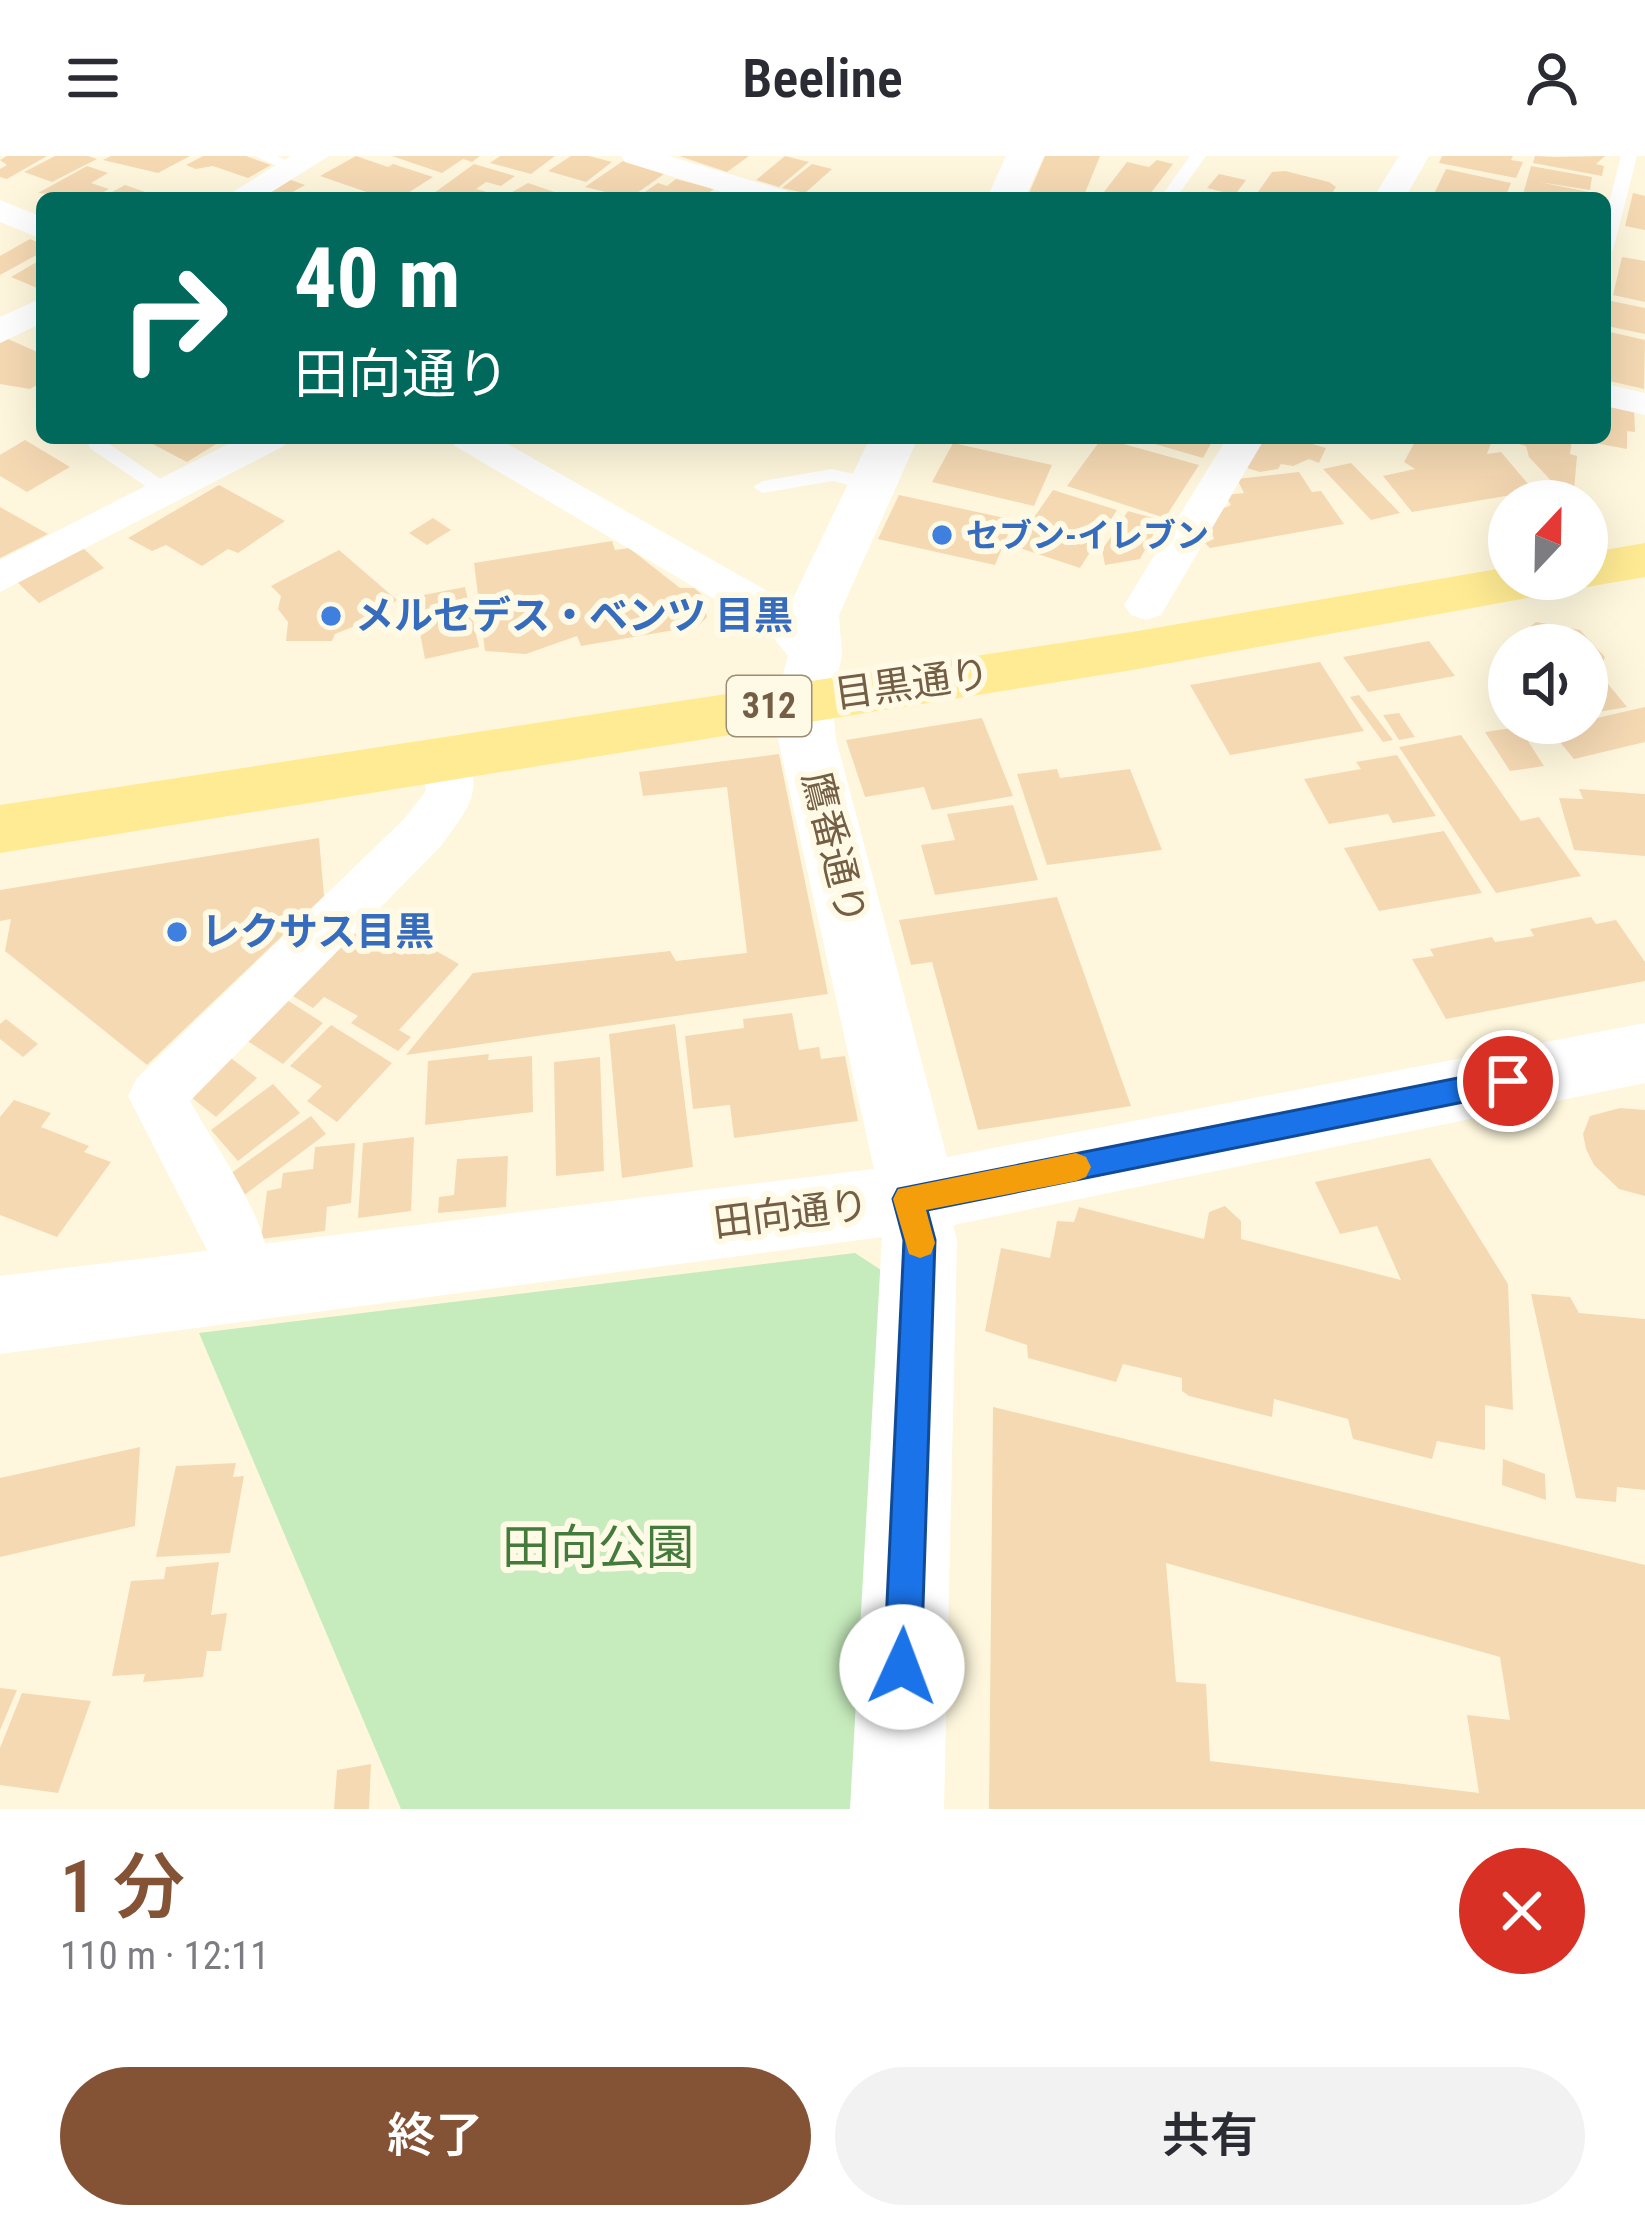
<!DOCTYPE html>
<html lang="ja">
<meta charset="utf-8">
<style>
body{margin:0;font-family:"Roboto Condensed","Noto Sans JP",sans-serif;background:#f2f2f3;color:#2b2b33;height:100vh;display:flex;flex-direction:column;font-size:45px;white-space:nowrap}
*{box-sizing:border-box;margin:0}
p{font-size:39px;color:#7c7c81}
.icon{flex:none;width:66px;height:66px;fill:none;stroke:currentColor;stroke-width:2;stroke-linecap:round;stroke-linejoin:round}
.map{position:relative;height:1653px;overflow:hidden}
.side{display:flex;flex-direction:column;background:#fff;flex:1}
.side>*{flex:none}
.hud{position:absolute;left:36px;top:36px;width:1575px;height:252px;border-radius:18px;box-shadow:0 12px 48px #0002;background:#00695c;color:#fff;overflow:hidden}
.needle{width:78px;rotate:22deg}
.tools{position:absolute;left:1488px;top:324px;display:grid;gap:24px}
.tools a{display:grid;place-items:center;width:120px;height:120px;border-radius:50%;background:#fff;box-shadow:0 12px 48px #0002;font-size:60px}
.pin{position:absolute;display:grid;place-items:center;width:102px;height:102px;color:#fff;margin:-51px;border:6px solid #fff;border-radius:50%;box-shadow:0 3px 12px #0007}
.me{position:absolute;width:132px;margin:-66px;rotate:2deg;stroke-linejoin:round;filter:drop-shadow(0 0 9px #0008)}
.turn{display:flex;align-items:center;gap:42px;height:252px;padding:0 60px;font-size:54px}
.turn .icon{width:156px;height:156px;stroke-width:2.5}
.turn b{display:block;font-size:84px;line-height:102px}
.round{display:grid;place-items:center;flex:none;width:126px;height:126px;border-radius:63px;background:#f2f2f3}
.summary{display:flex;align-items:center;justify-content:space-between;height:204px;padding:0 60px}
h1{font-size:72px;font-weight:600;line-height:90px;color:#845336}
.cta{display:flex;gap:24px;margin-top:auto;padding:24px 60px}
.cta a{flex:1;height:138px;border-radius:72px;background:#845336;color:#fff;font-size:48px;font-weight:600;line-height:138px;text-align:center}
.cta a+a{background:#f2f2f3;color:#2b2b33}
header{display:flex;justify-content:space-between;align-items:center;height:156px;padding:0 60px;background:#fff;font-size:54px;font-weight:600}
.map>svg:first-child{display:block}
.green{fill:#c6ebbc}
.building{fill:#f5d9b3;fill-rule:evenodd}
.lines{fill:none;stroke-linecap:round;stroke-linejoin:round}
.service{fill:#fff;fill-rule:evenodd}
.minor{fill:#fff;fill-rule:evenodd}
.tertiary{fill:#fff;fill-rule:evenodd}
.primary{fill:#ffeb93;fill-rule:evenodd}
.route{fill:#1a73e8;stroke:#114b97;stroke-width:3}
.slow{fill:#f59e0b}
.shop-dot{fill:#3f7fe0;stroke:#fffae5;stroke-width:4.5}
.labels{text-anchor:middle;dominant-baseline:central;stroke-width:12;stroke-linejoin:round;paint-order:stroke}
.far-shop-label{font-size:33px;font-weight:bold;fill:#366cbe;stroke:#fffae5;text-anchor:start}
.shield{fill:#fffae5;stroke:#9e8d75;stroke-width:3}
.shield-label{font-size:36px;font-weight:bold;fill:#745e45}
.shop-label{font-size:39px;font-weight:bold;fill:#366cbe;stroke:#fffae5;text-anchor:start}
.street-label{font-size:39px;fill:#745e45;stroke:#fffae5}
.near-park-label{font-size:48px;fill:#437b3c;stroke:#fffae5}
</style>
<header><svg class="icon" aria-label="menu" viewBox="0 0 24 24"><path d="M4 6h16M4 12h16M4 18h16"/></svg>Beeline<svg class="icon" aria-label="person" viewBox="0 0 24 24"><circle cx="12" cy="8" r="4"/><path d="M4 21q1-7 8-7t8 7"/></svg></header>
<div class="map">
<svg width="1645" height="1653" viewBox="0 0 1645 1653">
<rect width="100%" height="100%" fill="#fef7dd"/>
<path class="green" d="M 855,1097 L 881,1114 L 856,1653 L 401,1653 L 199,1177 Z"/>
<g class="building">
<path d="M 7,0 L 47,0 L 7,23 L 0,21 L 0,13 L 7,9 L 0,4 Z"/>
<path d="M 55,0 L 88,0 L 97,3 L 52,26 L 24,16 Z"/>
<path d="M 111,0 L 190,0 L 158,17 L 103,4 Z"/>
<path d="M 203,0 L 246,0 L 271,9 L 248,22 L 213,10 L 196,13 L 186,9 Z"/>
<path d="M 356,0 L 388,11 L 393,8 L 433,21 L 400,42 L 384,42 L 320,20 Z"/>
<path d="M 392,0 L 480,0 L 472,6 L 463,3 L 442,17 Z"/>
<path d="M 500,0 L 555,0 L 531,18 L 490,7 Z"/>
<path d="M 571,0 L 589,0 L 612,6 L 586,26 L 548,15 Z"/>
<path d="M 679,0 L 749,0 L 727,16 Z"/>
<path d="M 785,0 L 809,6 L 779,31 L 756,24 Z"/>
<path d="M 1045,0 L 1100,0 L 1085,37 L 1101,40 L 1127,6 L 1149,11 L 1157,4 L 1173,8 L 1147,42 L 1027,42 Z"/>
<path d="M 1442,0 L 1513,0 L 1511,4 L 1523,6 L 1516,22 L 1439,7 Z"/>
<path d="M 1535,0 L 1555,1 L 1605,0 L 1596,8 L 1604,10 L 1602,20 L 1533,7 Z"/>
<path d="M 623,5 L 664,18 L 630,42 L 585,31 Z"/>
<path d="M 474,8 L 515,20 L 501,30 L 486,26 L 476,33 L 487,36 L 478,42 L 445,42 L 434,37 Z"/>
<path d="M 812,8 L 832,13 L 805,37 L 782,32 Z"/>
<path d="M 87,10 L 108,17 L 91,27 L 109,33 L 93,42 L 38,37 Z"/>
<path d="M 1531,10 L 1592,21 L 1590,34 L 1539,26 L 1594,37 L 1593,42 L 1522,42 Z"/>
<path d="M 1446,13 L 1511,27 L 1505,42 L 1432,42 Z"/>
<path d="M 1285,15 L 1329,26 L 1336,31 L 1329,42 L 1267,42 L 1269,39 L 1258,36 L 1272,16 Z"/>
<path d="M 1219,18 L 1246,24 L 1235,39 L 1207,32 Z"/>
<path d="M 288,23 L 305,29 L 282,42 L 253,42 Z"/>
<path d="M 676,23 L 714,33 L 701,42 L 636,42 L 658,27 L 667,30 Z"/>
<path d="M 528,27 L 569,41 L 569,42 L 502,42 Z"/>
<path d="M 125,29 L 154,39 L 101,42 Z"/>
<path d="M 1633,37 L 1645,40 L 1645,74 L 1625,70 Z"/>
<path d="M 30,83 L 42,88 L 42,96 L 0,119 L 0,100 Z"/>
<path d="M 1622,101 L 1645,105 L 1645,146 L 1613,139 Z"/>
<path d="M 42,103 L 42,134 L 11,121 Z"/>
<path d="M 1611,145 L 1645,152 L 1645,178 L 1607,170 Z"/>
<path d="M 1610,176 L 1645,184 L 1644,233 L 1605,224 L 1605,191 Z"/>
<path d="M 8,183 L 42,198 L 42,226 L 30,233 L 0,228 L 0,187 Z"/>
<path d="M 1605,246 L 1634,252 L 1635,276 L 1627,275 L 1627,293 L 1578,284 L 1605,282 Z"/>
<path d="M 149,282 L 215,282 L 221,285 L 187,306 L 145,284 Z"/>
<path d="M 1102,282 L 1199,309 L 1165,362 L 1067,330 Z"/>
<path d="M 1134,282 L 1214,282 L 1203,302 Z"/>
<path d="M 1263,282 L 1292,282 L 1326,292 L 1319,307 L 1309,303 L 1293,310 L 1281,308 L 1278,313 L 1260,316 L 1244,311 Z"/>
<path d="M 1417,282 L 1493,282 L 1487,298 L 1501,296 L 1534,335 L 1412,356 L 1383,320 L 1415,313 L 1404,306 Z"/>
<path d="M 1520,282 L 1572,282 L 1570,298 L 1577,300 L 1574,334 L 1556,330 L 1529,301 L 1526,290 L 1519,288 Z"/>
<path d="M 25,284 L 70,311 L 27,336 L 0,320 L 0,299 Z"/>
<path d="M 953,287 L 1052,309 L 1034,350 L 932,326 Z"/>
<path d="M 1351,307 L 1400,357 L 1371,364 L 1323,313 Z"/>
<path d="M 1299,316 L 1312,336 L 1321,335 L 1344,368 L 1210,392 L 1205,387 L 1214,383 L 1210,371 L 1222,353 L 1231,349 L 1225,339 L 1244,337 L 1237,323 Z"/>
<path d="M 219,329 L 285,365 L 238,397 L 228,393 L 202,410 L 166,389 L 152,395 L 128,382 Z"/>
<path d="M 1053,334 L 1117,354 L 1080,412 L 1014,390 Z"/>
<path d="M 899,339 L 1014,364 L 995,409 L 878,383 Z"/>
<path d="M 0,351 L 48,378 L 0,402 Z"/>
<path d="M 1128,355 L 1161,364 L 1140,403 L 1105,409 L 1102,394 Z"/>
<path d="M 433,362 L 451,374 L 427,389 L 409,377 Z"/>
<path d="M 612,385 L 615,394 L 629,392 L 680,432 L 694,432 L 701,438 L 707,461 L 698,470 L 581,490 L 577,480 L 526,498 L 485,495 L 474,407 Z"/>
<path d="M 82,391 L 104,412 L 39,447 L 16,425 Z"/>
<path d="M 339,394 L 397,444 L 375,462 L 335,478 L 332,485 L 286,485 L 288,466 L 278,453 L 281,440 L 271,430 Z"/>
<path d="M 465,431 L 479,491 L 425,503 L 413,441 Z"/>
<path d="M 1536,466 L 1580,474 L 1605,501 L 1600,513 L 1587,516 L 1587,489 L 1507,489 Z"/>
<path d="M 1429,485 L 1455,520 L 1368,536 L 1343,501 Z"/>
<path d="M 1320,506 L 1364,575 L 1230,599 L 1190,529 Z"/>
<path d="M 1599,517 L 1627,551 L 1587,558 L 1587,520 Z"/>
<path d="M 1359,539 L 1393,584 L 1383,586 L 1350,541 Z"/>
<path d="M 1645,551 L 1645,586 L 1574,603 L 1549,573 Z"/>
<path d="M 1399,557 L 1415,581 L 1399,584 L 1383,559 Z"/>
<path d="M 982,562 L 1013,640 L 932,654 L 924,631 L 865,641 L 846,584 Z"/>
<path d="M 1519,571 L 1544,610 L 1510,615 L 1485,576 Z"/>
<path d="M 1461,579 L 1521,665 L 1539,661 L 1581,720 L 1496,737 L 1399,591 Z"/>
<path d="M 779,598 L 828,838 L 406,899 L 473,817 L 670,795 L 676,805 L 747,797 L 727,631 L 643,640 L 639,616 Z"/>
<path d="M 1397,599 L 1436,660 L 1393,667 L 1388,658 L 1329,668 L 1304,623 L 1361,613 L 1356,606 Z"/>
<path d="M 1057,613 L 1060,622 L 1130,613 L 1162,694 L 1047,709 L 1017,618 Z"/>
<path d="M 1579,633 L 1645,638 L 1645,700 L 1574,694 L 1559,642 L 1583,643 Z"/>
<path d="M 1013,649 L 1038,724 L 935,739 L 921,689 L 955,684 L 947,658 Z"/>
<path d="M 1444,675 L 1482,737 L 1379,755 L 1344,692 Z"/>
<path d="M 319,682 L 324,740 L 147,909 L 5,795 L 11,763 L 0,765 L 0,734 Z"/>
<path d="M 1057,741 L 1131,950 L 978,974 L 932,806 L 911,809 L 899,764 Z"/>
<path d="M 1591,761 L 1596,768 L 1616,764 L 1645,806 L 1645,825 L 1446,863 L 1412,803 L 1434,800 L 1430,793 L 1492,781 L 1495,786 L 1534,780 L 1530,773 Z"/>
<path d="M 349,764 L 378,780 L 389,768 L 459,808 L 399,874 L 411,881 L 398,895 L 351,867 L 358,860 L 324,841 L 313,852 L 281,833 Z"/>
<path d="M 287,844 L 323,867 L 283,908 L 246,884 Z"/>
<path d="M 792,857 L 799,894 L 819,891 L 821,903 L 845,900 L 858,965 L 734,982 L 730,949 L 693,953 L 685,880 L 744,872 L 743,863 Z"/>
<path d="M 6,863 L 38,888 L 23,901 L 0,883 L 0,868 Z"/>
<path d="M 675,868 L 693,1011 L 622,1022 L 609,878 Z"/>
<path d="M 331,869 L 392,907 L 337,966 L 307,945 L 322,930 L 290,910 Z"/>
<path d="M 223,896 L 257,922 L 216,961 L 182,934 Z"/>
<path d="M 489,898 L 488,904 L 532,900 L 533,956 L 425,969 L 428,905 Z"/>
<path d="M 600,901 L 604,1015 L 556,1020 L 554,906 Z"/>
<path d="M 273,928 L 300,957 L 238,1005 L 211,974 Z"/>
<path d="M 14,944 L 51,957 L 41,971 L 89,990 L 84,996 L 111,1006 L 57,1081 L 0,1059 L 0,961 Z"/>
<path d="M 1620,952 L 1645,954 L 1645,1040 L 1619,1033 L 1594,1009 L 1586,993 L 1583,978 L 1590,960 Z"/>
<path d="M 311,960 L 326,978 L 243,1040 L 227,1020 Z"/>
<path d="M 414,981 L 411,1055 L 358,1062 L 363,987 Z"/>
<path d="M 355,987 L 351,1047 L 327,1051 L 325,1075 L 261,1083 L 267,1035 L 281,1032 L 283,1017 L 313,1013 L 315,991 Z"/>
<path d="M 508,1000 L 506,1051 L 438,1057 L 439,1041 L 454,1039 L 457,1003 Z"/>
<path d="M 1430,1002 L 1508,1128 L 1513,1254 L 1485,1249 L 1485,1294 L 1437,1285 L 1432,1303 L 1353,1283 L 1348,1263 L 1274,1243 L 1272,1261 L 1189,1240 L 1182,1235 L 1182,1222 L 1123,1208 L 1116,1226 L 1028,1202 L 1027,1189 L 985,1175 L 1001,1092 L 1050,1102 L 1057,1065 L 1074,1066 L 1079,1051 L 1204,1083 L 1209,1056 L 1225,1050 L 1241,1065 L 1241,1083 L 1401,1124 L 1377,1070 L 1340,1078 L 1315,1026 Z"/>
<path d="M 1531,1138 L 1570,1141 L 1579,1157 L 1645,1163 L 1645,1334 L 1617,1331 L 1616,1346 L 1576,1342 Z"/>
<path d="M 993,1251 L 1645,1409 L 1645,1653 L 989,1653 ZM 1166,1407 L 1500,1501 L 1510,1564 L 1467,1559 L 1479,1637 L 1210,1605 L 1206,1528 L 1176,1526 Z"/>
<path d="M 140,1291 L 135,1370 L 0,1401 L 0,1322 Z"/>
<path d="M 1503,1303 L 1545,1318 L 1546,1344 L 1502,1329 Z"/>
<path d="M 236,1307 L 233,1321 L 244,1320 L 230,1397 L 156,1401 L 176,1310 Z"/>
<path d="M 219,1406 L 211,1459 L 227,1457 L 221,1495 L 207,1495 L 203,1521 L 143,1526 L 145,1518 L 112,1520 L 131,1425 L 164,1423 L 166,1411 Z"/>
<path d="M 0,1532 L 17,1534 L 0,1574 Z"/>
<path d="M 22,1537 L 91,1545 L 58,1637 L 0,1629 L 0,1592 Z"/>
<path d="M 371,1608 L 369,1653 L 334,1653 L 337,1614 Z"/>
</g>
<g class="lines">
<g class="service">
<path d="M 255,0 L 277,0 L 301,12 L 288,15 Z"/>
<path d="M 1190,0 L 1206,0 L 1176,42 L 1160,42 Z"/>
<path d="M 1621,0 L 1637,0 L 1613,94 L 1605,99 L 1605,62 Z"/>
<path d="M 93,282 L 113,282 L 109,288 L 174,332 L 174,340 L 160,340 L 91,293 L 88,289 Z"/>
<path d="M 832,313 L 879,324 L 882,328 L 872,334 L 832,325 L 763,337 L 753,331 L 763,325 Z"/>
</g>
<g class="minor">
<path d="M 291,0 L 329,0 L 262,42 L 223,42 Z"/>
<path d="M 621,0 L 669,0 L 787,35 L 792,42 L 742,42 L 625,6 Z"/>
<path d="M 1399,0 L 1429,0 L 1405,42 L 1373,42 Z"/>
<path d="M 0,44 L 42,61 L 42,83 L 0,66 Z"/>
<path d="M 42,142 L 42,167 L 0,187 L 0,161 Z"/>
<path d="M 1605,228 L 1645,237 L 1645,259 L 1605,250 Z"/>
<path d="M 240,282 L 289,282 L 284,290 L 0,436 L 0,404 Z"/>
<path d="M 450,282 L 497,282 L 797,452 L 837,500 L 831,511 C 798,521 786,496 767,474 L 455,290 Z"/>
<path d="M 1227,282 L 1265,282 L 1161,459 L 1146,464 L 1131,459 L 1124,449 Z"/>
<path d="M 445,586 L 462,591 C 487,636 467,653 441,690 L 190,945 C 219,998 290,1089 265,1148 L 243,1157 L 221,1148 L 212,1126 L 209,1098 L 128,940 L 137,922 L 405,662 L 426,635 L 421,604 L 428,591 Z"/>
</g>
<g class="tertiary">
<path d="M 1006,0 L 1044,0 L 1025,42 L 987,42 Z"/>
<path d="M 870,282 L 918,282 L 839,459 L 842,500 L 832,544 L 836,583 L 947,1001 L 1645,867 L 1645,927 L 953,1069 L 957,1084 L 944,1653 L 850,1653 L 882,1081 L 0,1198 L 0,1120 L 874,1013 L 778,583 L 776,544 L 788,500 L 785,459 Z"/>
</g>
<g class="primary">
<path d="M 1645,387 L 1645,421 L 1587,431 L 1567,423 L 1587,423 L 1587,397 Z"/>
<path d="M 1509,411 L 1509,423 L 1564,423 L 1556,435 L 1538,440 L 1132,514 L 0,697 L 0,649 L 1132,476 Z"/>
</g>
</g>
<path class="route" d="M 1508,912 L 1518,916 L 1522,925 L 1518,934 L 1508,937 L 927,1054 L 935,1084 L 921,1511 L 916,1524 L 902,1529 L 889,1524 L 884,1511 L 904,1084 L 893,1043 L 898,1033 Z"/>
<path class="slow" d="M 1076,997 L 1086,1001 L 1091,1011 L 1086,1021 L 1076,1025 L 926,1054 L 935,1087 L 931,1098 L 920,1102 L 909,1098 L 893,1043 L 898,1033 Z"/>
<g class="shop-dot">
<circle cx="942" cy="379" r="12"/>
<circle cx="331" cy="460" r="12"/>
<circle cx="177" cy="776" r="12"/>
</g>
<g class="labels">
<g class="far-shop-label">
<text x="966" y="379">セブン-イレブン</text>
</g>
<rect class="shield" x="727" y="520" width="84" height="60" rx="9"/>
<g class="shield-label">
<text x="769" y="550">312</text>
</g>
<g class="shop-label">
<text x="355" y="460">メルセデス・ベンツ 目黒</text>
<text x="201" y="776">レクサス目黒</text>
</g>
<g class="street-label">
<text transform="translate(912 528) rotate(-8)">目黒通り</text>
<text transform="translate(834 692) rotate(76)">鷹番通り</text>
<text transform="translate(791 1058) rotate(-7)">田向通り</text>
</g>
<g class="near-park-label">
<text x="598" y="1391">田向公園</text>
</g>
</g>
</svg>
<div class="tools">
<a><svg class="needle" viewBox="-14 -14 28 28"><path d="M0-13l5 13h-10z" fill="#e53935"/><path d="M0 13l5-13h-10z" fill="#7c7c81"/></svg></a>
<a><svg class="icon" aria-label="sound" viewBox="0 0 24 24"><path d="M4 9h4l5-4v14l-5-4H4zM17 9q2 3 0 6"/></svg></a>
</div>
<div class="pin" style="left:1508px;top:925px;background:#d93025"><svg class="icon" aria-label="arrive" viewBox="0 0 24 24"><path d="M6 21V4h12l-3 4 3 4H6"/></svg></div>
<svg class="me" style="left:902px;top:1511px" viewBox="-20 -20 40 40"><circle r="19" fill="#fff"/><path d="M0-13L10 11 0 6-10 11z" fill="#1a73e8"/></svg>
<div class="hud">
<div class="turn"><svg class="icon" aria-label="right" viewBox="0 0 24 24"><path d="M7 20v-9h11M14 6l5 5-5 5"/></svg><div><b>40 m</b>田向通り</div></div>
</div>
</div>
<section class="side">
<div class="summary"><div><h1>1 分</h1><p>110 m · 12:11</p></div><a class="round" style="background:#d93025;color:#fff"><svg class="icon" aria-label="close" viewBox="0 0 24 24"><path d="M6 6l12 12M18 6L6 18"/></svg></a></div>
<div class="cta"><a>終了</a><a>共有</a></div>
</section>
